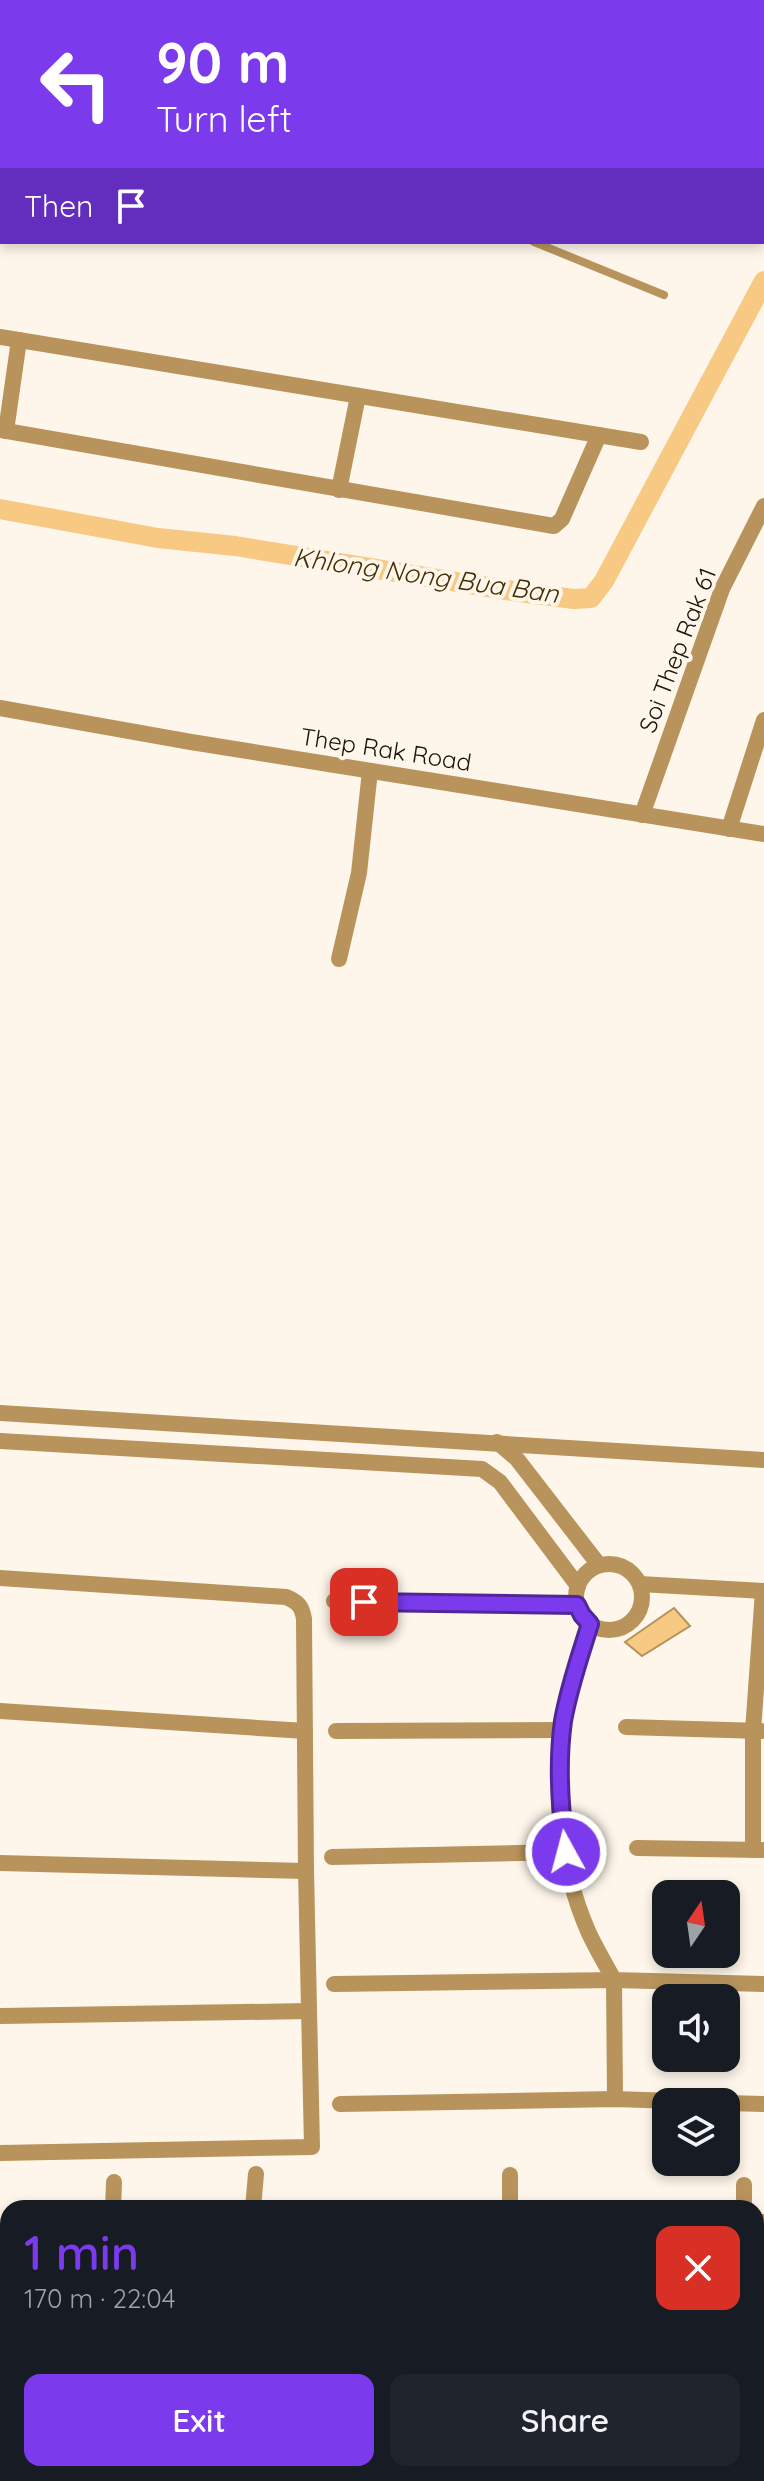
<!DOCTYPE html>
<meta charset="utf-8">
<style>
body{margin:0;font-family:Quicksand,sans-serif;background:#20242c;color:#f1f3f6;height:100vh;display:flex;flex-direction:column;font-size:30px;white-space:nowrap}
*{box-sizing:border-box;margin:0}
p{font-size:26px;color:#9ea1a6}
.icon{flex:none;width:44px;height:44px;fill:none;stroke:currentColor;stroke-width:2;stroke-linecap:round;stroke-linejoin:round}
.map{position:relative;flex:1;overflow:hidden}
.drawer{position:absolute;left:0px;top:2200px;width:764px;height:282px;display:flex;flex-direction:column;background:#171b24;border-radius:24px 24px 0 0;box-shadow:0 4px 12px #0003}
.drawer>*{flex:none}
.guide{position:absolute;left:0px;top:0px;width:764px;height:244px;box-shadow:0 4px 12px #0003;background:#7c3aed;color:#fff;overflow:hidden}
.needle{width:52px;rotate:13deg}
.tools{position:absolute;left:652px;top:1880px;display:grid;gap:16px}
.tools a{display:grid;place-items:center;width:88px;height:88px;border-radius:16px;background:#171b24;box-shadow:0 4px 12px #0003;font-size:40px}
.pin{position:absolute;display:grid;place-items:center;width:68px;height:68px;color:#fff;margin:-34px;border-radius:16px;box-shadow:0 4px 12px #0006}
.me{position:absolute;width:88px;margin:-44px;rotate:353deg;stroke-linejoin:round;filter:drop-shadow(0 0 6px #0008)}
.turn{display:flex;align-items:center;gap:28px;height:168px;padding:0 24px;font-size:36px}
.turn .icon{width:104px;height:104px;stroke-width:2.5}
.turn b{display:block;font-size:56px;line-height:68px}
.then{display:flex;align-items:center;height:76px;padding:0 24px;background:#0003;gap:16px;font-size:30px}
.round{display:grid;place-items:center;flex:none;width:84px;height:84px;border-radius:16px;background:#20242c}
.headline{display:flex;align-items:center;justify-content:space-between;height:136px;padding:0 24px}
h1{font-size:48px;font-weight:600;line-height:60px;color:#7c3aed}
.button{display:flex;gap:16px;margin-top:auto;padding:16px 24px}
.button a{flex:1;height:92px;border-radius:16px;background:#7c3aed;color:#fff;font-size:32px;font-weight:600;line-height:92px;text-align:center}
.button a+a{background:#20242c;color:#f1f3f6}
.map>svg:first-child{display:block}
.water{fill:#f7c982;stroke:#b5925d;stroke-width:2}
.lines{fill:none;stroke-linecap:round;stroke-linejoin:round}
.canal{stroke:#f7c982;stroke-width:20}
.building{fill:#f2ba5b}
.lane{stroke:#b8945c;stroke-width:8}
.street{stroke:#b8945c;stroke-width:16}
.route-casing{stroke:#51269a;stroke-width:20}
.route{stroke:#7c3aed;stroke-width:14}
.labels{text-anchor:middle;dominant-baseline:central;stroke-width:8;stroke-linejoin:round;paint-order:stroke}
.street-label{font-size:24px;fill:#1a1308;stroke:#fef6ea}
.water-label{font-size:26px;font-style:italic;fill:#442e03;stroke:#fef6ea}
</style>
<div class="map">
<svg width="764" height="2481" viewBox="0 0 764 2481">
<rect width="100%" height="100%" fill="#fef6ea"/>
<path class="water" d="M 674,1608 L 690,1626 L 642,1656 L 625,1642 Z"/>
<g class="lines">
<path class="canal" d="M 0,509 L 158,538 L 235,546 L 519,592 L 574,599 L 591,598 L 604,581 L 764,281"/>
</g>
<g class="building">
<path d="M 21,2474 L 50,2480 L 50,2481 L 20,2481 Z"/>
<path d="M 56,2475 L 82,2479 L 82,2481 L 55,2481 Z"/>
</g>
<g class="lines">
<g class="lane">
<path d="M 0,120 L 2,120"/>
<path d="M 534,242 L 664,295"/>
</g>
<g class="street">
<path d="M 229,0 L 238,2"/>
<path d="M 724,0 L 730,2"/>
<path d="M 640,2 L 640,0"/>
<path d="M 762,13 L 764,13"/>
<path d="M 762,146 L 764,146"/>
<path d="M 0,337 L 641,442"/>
<path d="M 0,430 L 554,526 L 562,519 L 599,435"/>
<path d="M 6,431 L 19,340"/>
<path d="M 339,490 L 358,396"/>
<path d="M 0,708 L 191,742 L 764,834"/>
<path d="M 642,815 L 722,589 L 764,506"/>
<path d="M 729,829 L 764,720"/>
<path d="M 339,959 L 359,873 L 370,771"/>
<path d="M 0,1413 L 764,1460"/>
<path d="M 0,1441 L 482,1469 L 500,1482 L 578,1586"/>
<path d="M 497,1442 L 517,1459 L 599,1565"/>
<circle cx="609" cy="1597" r="33"/>
<path d="M 0,1578 L 286,1597 C 298,1602 302,1606 304,1619 L 306,1871 L 0,1863"/>
<path d="M 640,1584 L 764,1591"/>
<path d="M 334,1601 L 577,1605"/>
<path d="M 590,1624 C 581,1653 571,1682 565,1712 C 552,1782 559,1865 588,1931 C 595,1947 605,1963 614,1980 L 764,1984"/>
<path d="M 0,1711 L 305,1731"/>
<path d="M 626,1727 L 761,1731"/>
<path d="M 336,1731 L 562,1730"/>
<path d="M 637,1848 L 762,1850"/>
<path d="M 753,1850 L 753,1731 L 763,1591"/>
<path d="M 332,1857 L 566,1852"/>
<path d="M 334,1984 L 614,1980 L 615,2099"/>
<path d="M 0,2016 L 309,2011"/>
<path d="M 726,2103 L 764,2104"/>
<path d="M 340,2104 L 615,2099 L 703,2102"/>
<path d="M 0,2153 L 312,2147 L 306,1871"/>
<path d="M 113,2208 L 114,2182"/>
<path d="M 253,2208 L 256,2174"/>
<path d="M 510,2208 L 510,2175"/>
<path d="M 744,2208 L 744,2185"/>
<path d="M 756,2222 L 764,2222"/>
<path d="M 0,2234 L 8,2233"/>
<path d="M 756,2341 L 764,2341"/>
<path d="M 0,2352 L 8,2352"/>
<path d="M 0,2450 L 8,2451"/>
<path d="M 756,2464 L 764,2464"/>
<path d="M 203,2474 L 257,2481"/>
<path d="M 113,2481 L 114,2474"/>
<path d="M 502,2481 L 502,2474"/>
<path d="M 738,2481 L 738,2474"/>
</g>
</g>
<g class="lines">
<g class="route-casing">
<path id="route" d="M 364,1602 L 577,1605 L 582,1615 L 590,1624 C 580,1656 569,1687 563,1721 C 557,1764 560,1809 566,1852"/>
</g>
<use href="#route" class="route"/>
</g>
<g class="labels">
<g class="street-label">
<text transform="translate(677 650) rotate(-69)">Soi Thep Rak 61</text>
<text transform="translate(386 749) rotate(9)">Thep Rak Road</text>
</g>
<g class="water-label">
<text transform="translate(426 575) rotate(8)">Khlong Nong Bua Ban</text>
</g>
</g>
</svg>
<div class="tools">
<a><svg class="needle" viewBox="-14 -14 28 28"><path d="M0-13l5 13h-10z" fill="#e53935"/><path d="M0 13l5-13h-10z" fill="#9ea1a6"/></svg></a>
<a><svg class="icon" aria-label="sound" viewBox="0 0 24 24"><path d="M4 9h4l5-4v14l-5-4H4zM17 9q2 3 0 6"/></svg></a>
<a><svg class="icon" aria-label="layers" viewBox="0 0 24 24"><path d="M12 4l9 5-9 5-9-5zM3 14l9 5 9-5"/></svg></a>
</div>
<div class="pin" style="left:364px;top:1602px;background:#d93025"><svg class="icon" aria-label="arrive" viewBox="0 0 24 24"><path d="M6 21V4h12l-3 4 3 4H6"/></svg></div>
<svg class="me" style="left:566px;top:1852px" viewBox="-20 -20 40 40"><circle r="17" fill="#7c3aed" stroke="#fff" stroke-width="3"/><path d="M0-11L8 9 0 5-8 9z" fill="#fff"/></svg>
<div class="guide">
<div class="turn"><svg class="icon" aria-label="left" viewBox="0 0 24 24"><path d="M17 20v-9H6M10 6l-5 5 5 5"/></svg><div><b>90 m</b>Turn left</div></div>
<div class="then">Then<svg class="icon" aria-label="arrive" viewBox="0 0 24 24"><path d="M6 21V4h12l-3 4 3 4H6"/></svg></div>
</div>
<section class="drawer">
<div class="headline"><div><h1>1 min</h1><p>170 m · 22:04</p></div><a class="round" style="background:#d93025;color:#fff"><svg class="icon" aria-label="close" viewBox="0 0 24 24"><path d="M6 6l12 12M18 6L6 18"/></svg></a></div>
<div class="button"><a>Exit</a><a>Share</a></div>
</section>
</div>
